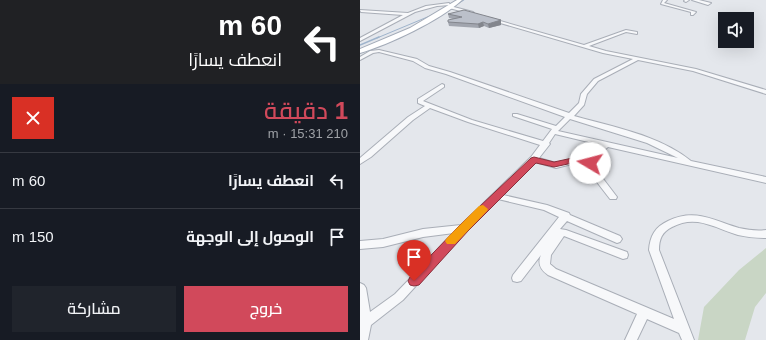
<!DOCTYPE html>
<html lang="ar">
<meta charset="utf-8">
<style>
body{margin:0;font-family:Arial,Cairo,sans-serif;background:#20242c;color:#f1f3f6;direction:rtl;height:100vh;display:flex;flex-direction:column;font-size:15px;white-space:nowrap}
*{box-sizing:border-box;margin:0}
p{font-size:13px;color:#9ea1a6}
.icon{flex:none;width:22px;height:22px;fill:none;stroke:currentColor;stroke-width:2;stroke-linecap:round;stroke-linejoin:round}
.map{position:relative;flex:1;overflow:hidden;direction:ltr}
.panel{display:flex;flex-direction:column;background:#171b24;width:360px}
.panel>*{flex:none}
.hud{background:#202124;color:#fff;overflow:hidden}
.buttons{position:absolute;left:358px;top:12px;display:grid;gap:8px}
.buttons a{display:grid;place-items:center;width:36px;height:36px;border-radius:0px;background:#171b24;box-shadow:0 4px 16px #0002;font-size:20px}
.pin{position:absolute;display:grid;place-items:center;width:34px;height:34px;color:#fff;margin:-41px -17px;border-radius:50% 50% 50% 0;rotate:-45deg;box-shadow:0 0 4px #0007}
.pin .icon{rotate:45deg}
.me{position:absolute;width:44px;margin:-22px;rotate:278deg;stroke-linejoin:round;filter:drop-shadow(0 0 3px #0008)}
.turn{display:flex;align-items:center;gap:14px;height:84px;padding:0 12px;font-size:18px}
.turn .icon{width:52px;height:52px;stroke-width:2.5}
.turn b{display:block;font-size:28px;line-height:34px}
.round{display:grid;place-items:center;flex:none;width:42px;height:42px;border-radius:0px;background:#20242c}
.summary{display:flex;align-items:center;justify-content:space-between;height:68px;padding:0 12px}
h1{font-size:24px;font-weight:600;line-height:30px;color:#d1495b}
.action{display:flex;gap:8px;margin-top:auto;padding:8px 12px}
.action a{flex:1;height:46px;border-radius:0px;background:#d1495b;color:#fff;font-size:16px;font-weight:600;line-height:46px;text-align:center}
.action a+a{background:#20242c;color:#f1f3f6}
ul{padding:0;list-style:none}
li{display:flex;align-items:center;gap:12px;height:56px;padding:0 12px;border-top:1px solid #363941}
li div{flex:1}
li b{display:block;font-size:15px}
li em{font-style:normal}
main{display:flex;flex:1;min-height:0}
.map>svg:first-child{display:block}
.green{fill:#c9d6c5}
.lines{fill:none;stroke-linecap:round;stroke-linejoin:round}
.stream-far1{stroke:#9fb4cc;stroke-width:1}
.stream{stroke:#9fb4cc;stroke-width:1.5}
.minor-casing{stroke:#a9aeb7;stroke-width:2}
.major-casing{stroke:#a3abb8;stroke-width:2}
.minor{fill:#f7f8fa;fill-rule:evenodd}
.major{fill:#fff;fill-rule:evenodd}
.wall{fill:#a1a5ae}
.shaded-wall{fill:#83868d}
.building{fill:#bbc0ca;stroke:#83868d}
.route{fill:#d1495b;stroke:#882f3b}
.slow{fill:#f59e0b}
</style>
<main>
<div class="map">
<svg width="406" height="340" viewBox="0 0 406 340">
<rect width="100%" height="100%" fill="#e4e7ec"/>
<path class="green" d="M 406,248 L 406,293 L 395,307 L 385,340 L 338,340 L 344,307 L 379,270 Z"/>
<g class="lines">
<g class="stream-far1">
<path d="M 91,8 L 104,0"/>
<path d="M 17,38 L 77,13"/>
</g>
<path class="stream" d="M 0,45 L 19,37"/>
<g class="minor-casing">
<g id="minor">
<path d="M 303,0 L 307,0 L 304,3 L 336,12 L 333,15 L 331,15 L 331,12 L 301,4 Z"/>
<path d="M 325,0 L 329,0 L 326,2 L 324,1 Z"/>
<path d="M 332,0 L 339,0 L 351,3 L 348,5 Z"/>
<path d="M 89,3 L 90,5 L 77,6 L 55,12 L 0,41 L 0,38 L 43,15 L 1,12 L 0,10 L 48,13 L 66,6 Z"/>
<path d="M 90,6 L 113,12 L 114,13 L 112,14 L 89,8 Z"/>
<path d="M 130,18 L 224,45 L 266,30 L 277,32 L 277,34 L 266,32 L 229,46 L 246,51 L 336,69 L 406,90 L 406,94 L 333,71 L 278,60 L 238,81 L 227,94 L 224,105 L 214,116 C 253,127 299,135 331,161 L 406,177 L 406,183 L 248,147 L 236,157 L 234,163 L 241,176 L 257,197 L 256,199 L 250,199 L 233,177 L 227,165 L 216,163 L 196,168 L 175,162 L 143,195 L 187,205 L 209,213 L 210,215 L 260,236 L 262,239 L 260,242 L 257,243 L 207,221 L 200,229 L 206,230 L 267,252 L 268,255 L 267,258 L 263,259 L 204,236 L 191,255 L 190,264 L 196,269 L 314,319 L 289,250 C 290,236 295,227 308,221 C 335,208 352,220 379,228 C 388,230 397,231 406,230 L 406,238 C 396,238 387,237 378,235 C 355,228 336,214 312,227 C 302,232 299,239 299,250 L 334,340 L 322,340 L 319,333 L 287,319 L 277,340 L 265,340 L 277,314 L 188,275 C 181,270 177,264 181,255 L 161,281 L 157,282 L 153,281 L 152,278 L 153,275 L 199,217 L 184,210 L 138,199 L 107,230 L 43,300 L 11,325 L 8,340 L 0,340 L 0,283 L 4,285 L 6,288 L 10,312 L 35,294 L 94,233 L 63,237 L 23,247 L 0,249 L 0,241 L 23,239 L 63,229 L 101,225 L 171,157 L 180,145 L 108,122 L 70,108 L 53,120 L 11,157 L 0,164 L 0,158 L 48,117 L 65,106 L 58,103 L 58,99 L 82,84 L 84,85 L 84,87 L 63,101 L 112,120 L 183,141 L 192,129 L 153,116 L 153,114 L 157,114 L 196,126 L 205,117 L 86,74 L 65,68 L 53,61 L 19,52 L 13,53 L 0,60 L 0,57 L 10,51 L 19,50 L 57,59 L 69,66 L 90,72 L 209,113 L 219,103 L 221,94 L 234,79 L 273,59 L 243,53 L 130,20 ZM 210,119 L 287,143 L 318,158 L 198,131 ZM 195,134 L 241,145 L 229,154 L 227,160 L 216,158 L 196,163 L 179,158 L 190,144 L 189,143 Z"/>
</g>
</g>
<g class="major-casing">
<path id="major" d="M 97,0 L 102,0 C 79,21 30,44 0,53 L 0,49 L 50,28 Z"/>
</g>
<use href="#minor" class="minor"/>
<use href="#major" class="major"/>
</g>
<path class="wall" d="M 88,14 L 141,20 L 141,25 L 129,28 L 124,26 L 119,28 L 89,26 L 88,22 L 93,19 L 89,18 Z"/>
<g class="shaded-wall">
<path d="M 141,20 L 141,25 L 129,28 L 128,24 Z"/>
<path d="M 123,22 L 124,26 L 119,28 L 118,24 Z"/>
</g>
<path class="building" d="M 104,10 L 141,20 L 128,24 L 123,22 L 118,24 L 88,22 L 88,20 L 102,17 L 88,14 Z"/>
<path class="route" d="M 174,157 L 194,162 L 217,157 L 235,163 L 230,166 L 217,162 L 194,167 L 176,163 L 108,231 L 59,285 L 54,286 L 50,285 L 48,281 L 50,277 L 100,225 L 171,158 Z"/>
<path class="slow" d="M 123,205 L 128,209 L 127,211 L 95,244 L 87,244 L 85,241 L 87,238 L 119,206 Z"/>
</svg>
<div class="buttons">
<a><svg class="icon" aria-label="sound" viewBox="0 0 24 24"><path d="M4 9h4l5-4v14l-5-4H4zM17 9q2 3 0 6"/></svg></a>
</div>
<div class="pin" style="left:54px;top:281px;background:#d93025"><svg class="icon" aria-label="arrive" viewBox="0 0 24 24"><path d="M6 21V4h12l-3 4 3 4H6"/></svg></div>
<svg class="me" style="left:230px;top:163px" viewBox="-20 -20 40 40"><circle r="19" fill="#fff"/><path d="M0-13L10 11 0 6-10 11z" fill="#d1495b"/></svg>
</div>
<section class="panel">
<div class="hud">
<div class="turn"><svg class="icon" aria-label="left" viewBox="0 0 24 24"><path d="M17 20v-9H6M10 6l-5 5 5 5"/></svg><div><b>60 m</b>انعطف يسارًا</div></div>
</div>
<div class="summary"><div><h1>1 دقيقة</h1><p>210 m · 15:31</p></div><a class="round" style="background:#d93025;color:#fff"><svg class="icon" aria-label="close" viewBox="0 0 24 24"><path d="M6 6l12 12M18 6L6 18"/></svg></a></div>
<ul>
<li><svg class="icon" aria-label="left" viewBox="0 0 24 24"><path d="M17 20v-9H6M10 6l-5 5 5 5"/></svg><div><b>انعطف يسارًا</b></div><em>60 m</em></li>
<li><svg class="icon" aria-label="arrive" viewBox="0 0 24 24"><path d="M6 21V4h12l-3 4 3 4H6"/></svg><div><b>الوصول إلى الوجهة</b></div><em>150 m</em></li>
</ul>
<div class="action"><a>خروج</a><a>مشاركة</a></div>
</section>
</main>
